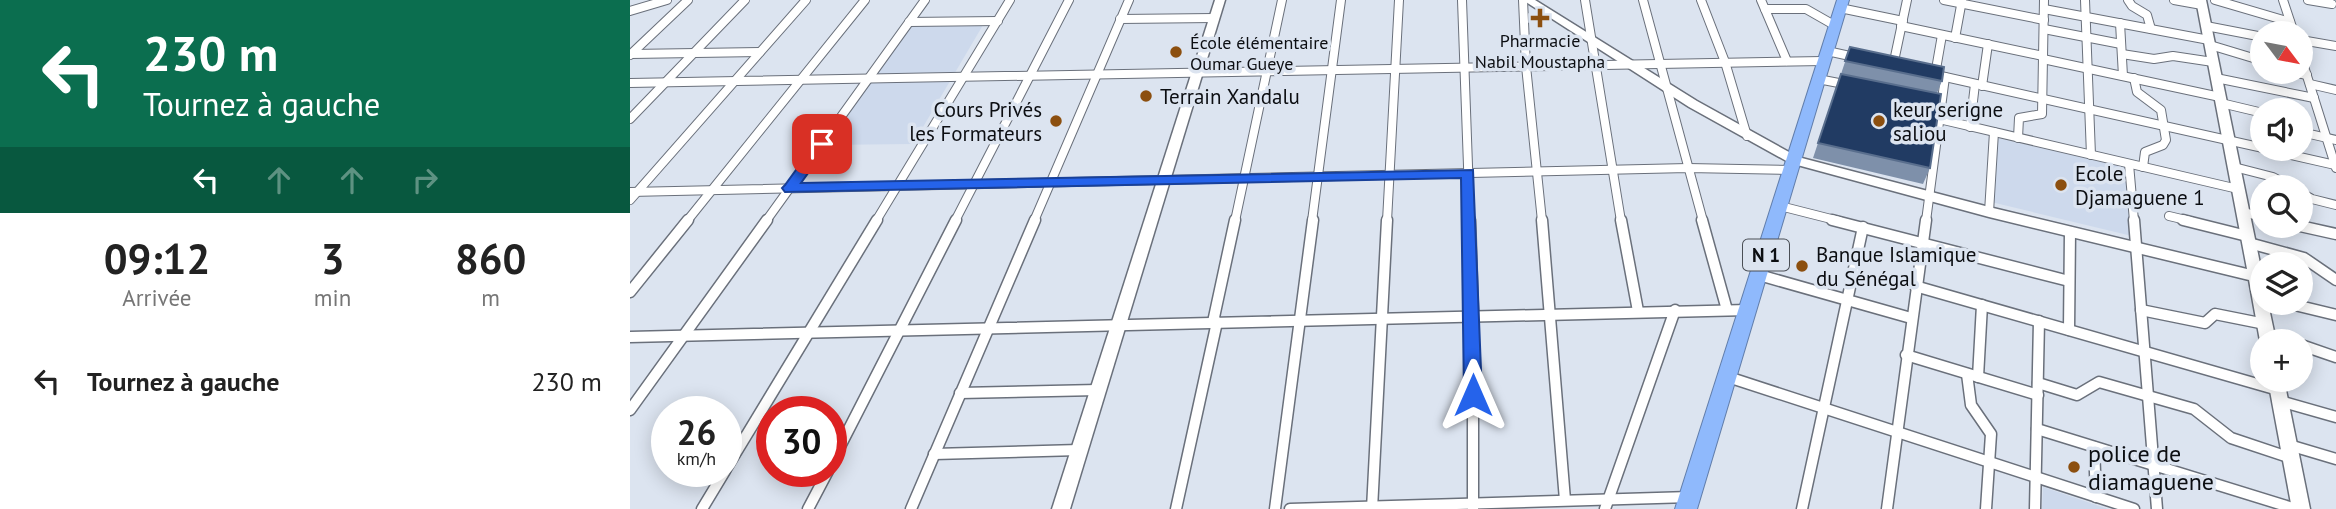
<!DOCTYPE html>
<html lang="fr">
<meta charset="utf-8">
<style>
body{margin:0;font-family:"PT Sans",sans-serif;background:#f6f6f6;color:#222;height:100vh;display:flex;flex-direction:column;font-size:26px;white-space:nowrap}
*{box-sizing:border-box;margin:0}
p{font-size:23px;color:#767676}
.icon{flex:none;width:38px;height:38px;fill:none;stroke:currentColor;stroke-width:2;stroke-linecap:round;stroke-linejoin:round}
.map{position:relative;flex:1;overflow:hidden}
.side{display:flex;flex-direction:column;background:#fff;width:630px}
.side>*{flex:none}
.guide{background:#0b6e4f;color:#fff;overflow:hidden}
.needle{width:46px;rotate:122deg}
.controls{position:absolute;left:1620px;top:21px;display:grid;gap:14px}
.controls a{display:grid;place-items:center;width:63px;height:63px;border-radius:50%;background:#fff;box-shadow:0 4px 18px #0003;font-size:35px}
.speed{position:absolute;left:21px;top:396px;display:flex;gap:14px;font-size:35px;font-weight:700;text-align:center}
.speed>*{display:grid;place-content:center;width:91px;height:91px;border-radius:50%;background:#fff;box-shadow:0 4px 18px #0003;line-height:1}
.speed small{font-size:18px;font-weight:400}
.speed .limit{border:10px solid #d22;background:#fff;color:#111}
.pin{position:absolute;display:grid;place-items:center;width:60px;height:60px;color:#fff;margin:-30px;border-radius:14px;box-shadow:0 4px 10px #0006}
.me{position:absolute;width:77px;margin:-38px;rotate:0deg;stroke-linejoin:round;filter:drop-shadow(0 0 5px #0008)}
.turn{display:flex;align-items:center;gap:24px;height:147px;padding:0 28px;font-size:32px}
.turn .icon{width:91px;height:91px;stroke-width:2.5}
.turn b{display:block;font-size:49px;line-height:60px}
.lanes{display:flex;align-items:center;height:66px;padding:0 28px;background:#0003;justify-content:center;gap:35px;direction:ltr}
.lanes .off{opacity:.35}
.eta{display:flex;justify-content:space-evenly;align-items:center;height:119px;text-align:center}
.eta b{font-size:42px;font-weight:800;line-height:49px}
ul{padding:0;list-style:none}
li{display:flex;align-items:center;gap:21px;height:98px;padding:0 28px}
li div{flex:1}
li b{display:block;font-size:26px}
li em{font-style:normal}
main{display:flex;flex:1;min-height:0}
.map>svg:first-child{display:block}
.built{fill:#cdd9ec}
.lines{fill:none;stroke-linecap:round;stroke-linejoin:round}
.street-far1-casing{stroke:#6a707b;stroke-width:10}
.street-casing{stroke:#6a707b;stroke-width:13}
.secondary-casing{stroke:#6a707b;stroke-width:3}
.highway-casing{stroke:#617daa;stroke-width:2}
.street-far1{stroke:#fff;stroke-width:8}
.street{stroke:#fff;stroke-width:10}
.secondary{fill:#fff;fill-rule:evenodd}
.highway{fill:#8fb9fc;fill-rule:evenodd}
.wall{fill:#7e90aa}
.building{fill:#213b63;stroke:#596e8d;stroke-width:2}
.route{fill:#2563eb;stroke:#184099;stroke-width:2}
.poi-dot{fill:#8c4f0f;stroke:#dce4f0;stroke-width:2.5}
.labels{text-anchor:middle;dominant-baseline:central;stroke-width:7;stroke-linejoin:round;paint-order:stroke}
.far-poi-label{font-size:18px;fill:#0c0e12;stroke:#dce4f0}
.shield{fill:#dce4f0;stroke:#4a4e55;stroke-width:2}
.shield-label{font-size:19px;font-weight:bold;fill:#0c0e12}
.poi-label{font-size:21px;fill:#0c0e12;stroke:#dce4f0;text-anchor:start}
.near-poi-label{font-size:24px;fill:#0c0e12;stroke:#dce4f0;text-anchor:start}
</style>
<main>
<section class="side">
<div class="guide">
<div class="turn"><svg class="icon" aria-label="left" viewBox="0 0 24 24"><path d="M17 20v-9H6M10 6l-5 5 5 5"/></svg><div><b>230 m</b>Tournez à gauche</div></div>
<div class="lanes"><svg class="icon" aria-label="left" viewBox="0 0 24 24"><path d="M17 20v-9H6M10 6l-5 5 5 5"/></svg><svg class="icon off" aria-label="ahead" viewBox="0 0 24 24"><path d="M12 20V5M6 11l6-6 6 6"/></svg><svg class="icon off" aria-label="ahead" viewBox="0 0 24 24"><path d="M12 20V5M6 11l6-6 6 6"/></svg><svg class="icon off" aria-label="right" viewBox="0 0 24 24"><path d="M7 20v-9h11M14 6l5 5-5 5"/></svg></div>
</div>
<div class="eta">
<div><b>09:12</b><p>Arrivée</p></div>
<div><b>3</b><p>min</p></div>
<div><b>860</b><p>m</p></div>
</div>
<ul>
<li><svg class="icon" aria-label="left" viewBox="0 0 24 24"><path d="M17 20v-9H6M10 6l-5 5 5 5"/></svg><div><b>Tournez à gauche</b></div><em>230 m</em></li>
</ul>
</section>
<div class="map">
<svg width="1706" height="509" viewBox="0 0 1706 509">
<rect width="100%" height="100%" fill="#dce4f0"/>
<g class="built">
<path d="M 353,25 L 283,144 L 194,145 L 281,26 Z"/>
<path d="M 1367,138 L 1498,168 L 1502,236 L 1361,202 Z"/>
<path d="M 1413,487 L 1478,509 L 1412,509 Z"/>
</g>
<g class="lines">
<g class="street-far1-casing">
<g id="street-far1">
<path d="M 832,0 L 840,221"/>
<path d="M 893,0 L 896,66 L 912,221"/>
<path d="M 955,0 L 991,221"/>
<path d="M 1013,0 L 1073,221"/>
<path d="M 1071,0 L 1095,62 L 1117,136"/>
<path d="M 1131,0 L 1157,61"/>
<path d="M 1314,0 L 1414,20"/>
<path d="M 1455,0 L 1461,155"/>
<path d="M 1498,0 L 1502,6 L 1517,15 L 1521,29"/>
<path d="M 1544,0 L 1572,5"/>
<path d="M 1585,0 L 1660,22"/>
<path d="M 1653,0 L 1664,33"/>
<path d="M 1678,0 L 1702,4"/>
<path d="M 1210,8 L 1273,21"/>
<path d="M 1135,9 L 1176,9 L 1204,25"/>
<path d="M 1414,9 L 1579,40"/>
<path d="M 0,11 L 37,0"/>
<path d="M 490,19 L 584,18"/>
<path d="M 279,22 L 368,21"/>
<path d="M 1490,23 L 1493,76"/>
<path d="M 1271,26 L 1413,56"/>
<path d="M 1576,26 L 1633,37"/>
<path d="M 1414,29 L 1491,44"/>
<path d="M 1325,38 L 1332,0"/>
<path d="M 1671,40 L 1706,46"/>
<path d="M 1580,45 L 1633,61"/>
<path d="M 1197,51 L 1229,58"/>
<path d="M 1,54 L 130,52"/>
<path d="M 1492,54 L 1524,59 L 1543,56 L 1583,62"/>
<path d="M 0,55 L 58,0"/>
<path d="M 1671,57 L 1706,168"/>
<path d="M 1413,59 L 1590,97"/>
<path d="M 1263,66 L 1277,0"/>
<path d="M 1662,72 L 1677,75"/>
<path d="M 1302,74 L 1633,148"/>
<path d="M 1305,75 L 1312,35"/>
<path d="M 1504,78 L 1507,92 L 1531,110 L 1536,140 L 1533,145 L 1515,152 L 1513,167"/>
<path d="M 1586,78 L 1684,98"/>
<path d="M 1188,79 L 1219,85"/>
<path d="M 0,83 L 1193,61"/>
<path d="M 1680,84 L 1706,90"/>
<path d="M 1352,86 L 1358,44"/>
<path d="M 1591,103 L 1633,113"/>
<path d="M 0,119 L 115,0"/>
<path d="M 1309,119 L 1608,189"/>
<path d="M 1340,127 L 1345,84"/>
<path d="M 1671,132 L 1706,140"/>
<path d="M 1388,138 L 1389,118 L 1412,114 L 1414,0"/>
<path d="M 1635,149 L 1705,165"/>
<path d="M 1499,164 L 1504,221"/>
<path d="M 1604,167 L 1643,177 L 1661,187"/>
<path d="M 0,192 L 1058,168 L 1162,170"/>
<path d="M 1671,193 L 1682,199 L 1706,205"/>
<path d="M 0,200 L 176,0"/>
<path d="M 1150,206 L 1209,221"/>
<path d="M 1359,212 L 1364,132"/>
<path d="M 1613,212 L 1633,217"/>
<path d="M 1539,216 L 1560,221"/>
<path d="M 57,221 L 235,0"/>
<path d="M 136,221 L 295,0"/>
<path d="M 246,221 L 380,0"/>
<path d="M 325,221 L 439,0"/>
<path d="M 404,221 L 499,0"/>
<path d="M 605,221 L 652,0"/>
<path d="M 682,221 L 711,0"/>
<path d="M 757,221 L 769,0"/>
<path d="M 1296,221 L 1315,77"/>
</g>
</g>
<g class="street-casing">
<g id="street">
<path d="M 840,220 L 843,315 L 843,509"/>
<path d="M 912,220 L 935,500"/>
<path d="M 991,220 L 1008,311"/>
<path d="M 1072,220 L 1097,310"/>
<path d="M 1202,220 L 1439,281"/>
<path d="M 1504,220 L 1527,509"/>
<path d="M 1553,220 L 1617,236"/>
<path d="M 1670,226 L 1706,234"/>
<path d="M 1619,243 L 1674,258 L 1706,280"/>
<path d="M 1129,275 L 1281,318"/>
<path d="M 1285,286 L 1648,390"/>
<path d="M 0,292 L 58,220"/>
<path d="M 1657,303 L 1706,315"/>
<path d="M 1511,310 L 1575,323 L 1585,314 L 1635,324"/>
<path d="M 583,322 L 605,220"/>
<path d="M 1439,330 L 1440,232"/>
<path d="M 1637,334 L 1660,341"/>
<path d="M 0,337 L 1118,310"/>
<path d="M 1671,345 L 1706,357"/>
<path d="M 1276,355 L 1408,395"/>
<path d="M 1337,374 L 1341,405 L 1361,434 L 1356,509"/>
<path d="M 1098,377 L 1504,509"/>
<path d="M 1348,377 L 1352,305"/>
<path d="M 1408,383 L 1447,395 L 1469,382 L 1564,409 L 1601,438 L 1661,458"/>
<path d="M 330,393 L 468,390"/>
<path d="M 1650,401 L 1706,417"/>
<path d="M 0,410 L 137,220"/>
<path d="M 1407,429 L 1666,509"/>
<path d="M 1659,445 L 1706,459"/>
<path d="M 1464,447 L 1466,497"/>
<path d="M 304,454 L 449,450"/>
<path d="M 201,464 L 326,220"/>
<path d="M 96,469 L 247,220"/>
<path d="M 72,509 L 95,471"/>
<path d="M 178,509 L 198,471"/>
<path d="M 281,509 L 405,220"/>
<path d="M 546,509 L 587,322"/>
<path d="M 645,509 L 683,220"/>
<path d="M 660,509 L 1060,497"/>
<path d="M 742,509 L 757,220"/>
<path d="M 975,509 L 1045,310"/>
<path d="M 1172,509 L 1233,227"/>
<path d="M 1257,509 L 1296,220"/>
<path d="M 1405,509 L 1409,321"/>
</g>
</g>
<g class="secondary-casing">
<g id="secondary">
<path d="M 585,0 L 595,0 L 440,509 L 422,509 Z"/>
<path d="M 893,0 L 905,0 L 1067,101 L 1168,157 L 1359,207 L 1617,269 L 1566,0 L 1576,0 L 1633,278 L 1633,303 L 1638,303 L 1646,341 L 1633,341 L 1633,345 L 1630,341 L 1619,280 L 1359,217 L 1160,163 L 1059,107 Z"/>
<path d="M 1638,380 L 1654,380 L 1680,509 L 1662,509 Z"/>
</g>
</g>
<g class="highway-casing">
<path id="highway" d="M 1207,0 L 1219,0 L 1067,509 L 1045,509 Z"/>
</g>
<use href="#street-far1" class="street-far1"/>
<use href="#street" class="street"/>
<use href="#secondary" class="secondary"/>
<use href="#highway" class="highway"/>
</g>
<path class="wall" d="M 1220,47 L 1312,81 L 1307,93 L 1300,168 L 1293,184 L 1183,158 Z"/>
<g class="building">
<path d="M 1220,47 L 1314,67 L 1312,81 L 1215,61 Z"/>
<path d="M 1211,74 L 1311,94 L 1300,168 L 1188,143 Z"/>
</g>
<path class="route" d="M 192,139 L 199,144 L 171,183 L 843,170 L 852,395 L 849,400 L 843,403 L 836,400 L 834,395 L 831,178 L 155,192 L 152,188 L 155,185 L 187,141 Z"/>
<g class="poi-dot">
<path d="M906.5 7.5h7v7h7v7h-7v7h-7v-7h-7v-7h7z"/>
<circle cx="546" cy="52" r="7"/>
<circle cx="516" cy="96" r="7"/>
<circle cx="426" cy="121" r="7"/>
<circle cx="1249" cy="121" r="7"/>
<circle cx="1431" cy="185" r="7"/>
<circle cx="1172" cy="266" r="7"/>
<circle cx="1444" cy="467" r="7"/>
</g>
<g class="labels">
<g class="far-poi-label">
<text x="910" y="40">Pharmacie<tspan x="910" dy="21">Nabil Moustapha</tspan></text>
<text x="560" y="42" text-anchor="start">École élémentaire<tspan x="560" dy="21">Oumar Gueye</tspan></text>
</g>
<rect class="shield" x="1113" y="239.5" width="46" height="31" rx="5"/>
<g class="shield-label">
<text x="1136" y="255">N 1</text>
</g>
<g class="poi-label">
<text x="530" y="96">Terrain Xandalu</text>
<text x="412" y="109" text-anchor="end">Cours Privés<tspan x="412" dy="24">les Formateurs</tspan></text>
<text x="1263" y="109">keur serigne<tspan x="1263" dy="24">saliou</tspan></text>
<text x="1445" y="173">Ecole<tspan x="1445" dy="24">Djamaguene 1</tspan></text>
<text x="1186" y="254">Banque Islamique<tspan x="1186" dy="24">du Sénégal</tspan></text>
</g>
<g class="near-poi-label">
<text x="1458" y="453">police de<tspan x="1458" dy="28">diamaguene</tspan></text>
</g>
</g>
</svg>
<div class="controls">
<a><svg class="needle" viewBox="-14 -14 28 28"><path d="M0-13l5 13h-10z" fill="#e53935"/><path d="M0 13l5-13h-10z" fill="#767676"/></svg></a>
<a><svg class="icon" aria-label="sound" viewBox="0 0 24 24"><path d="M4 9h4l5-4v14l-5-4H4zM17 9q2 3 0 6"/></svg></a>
<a><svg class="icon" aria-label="search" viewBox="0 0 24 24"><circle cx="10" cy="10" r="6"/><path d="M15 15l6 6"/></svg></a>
<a><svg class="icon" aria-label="layers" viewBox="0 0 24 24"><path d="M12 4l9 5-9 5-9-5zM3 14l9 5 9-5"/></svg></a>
<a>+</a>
</div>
<div class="speed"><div>26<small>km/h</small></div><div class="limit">30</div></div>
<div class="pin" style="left:192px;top:144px;background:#d93025"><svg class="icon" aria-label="arrive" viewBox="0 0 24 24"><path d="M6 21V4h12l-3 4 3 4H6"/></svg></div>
<svg class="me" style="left:843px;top:395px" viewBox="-20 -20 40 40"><path d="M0-17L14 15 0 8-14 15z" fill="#2563eb" stroke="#fff" stroke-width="4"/></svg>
</div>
</main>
